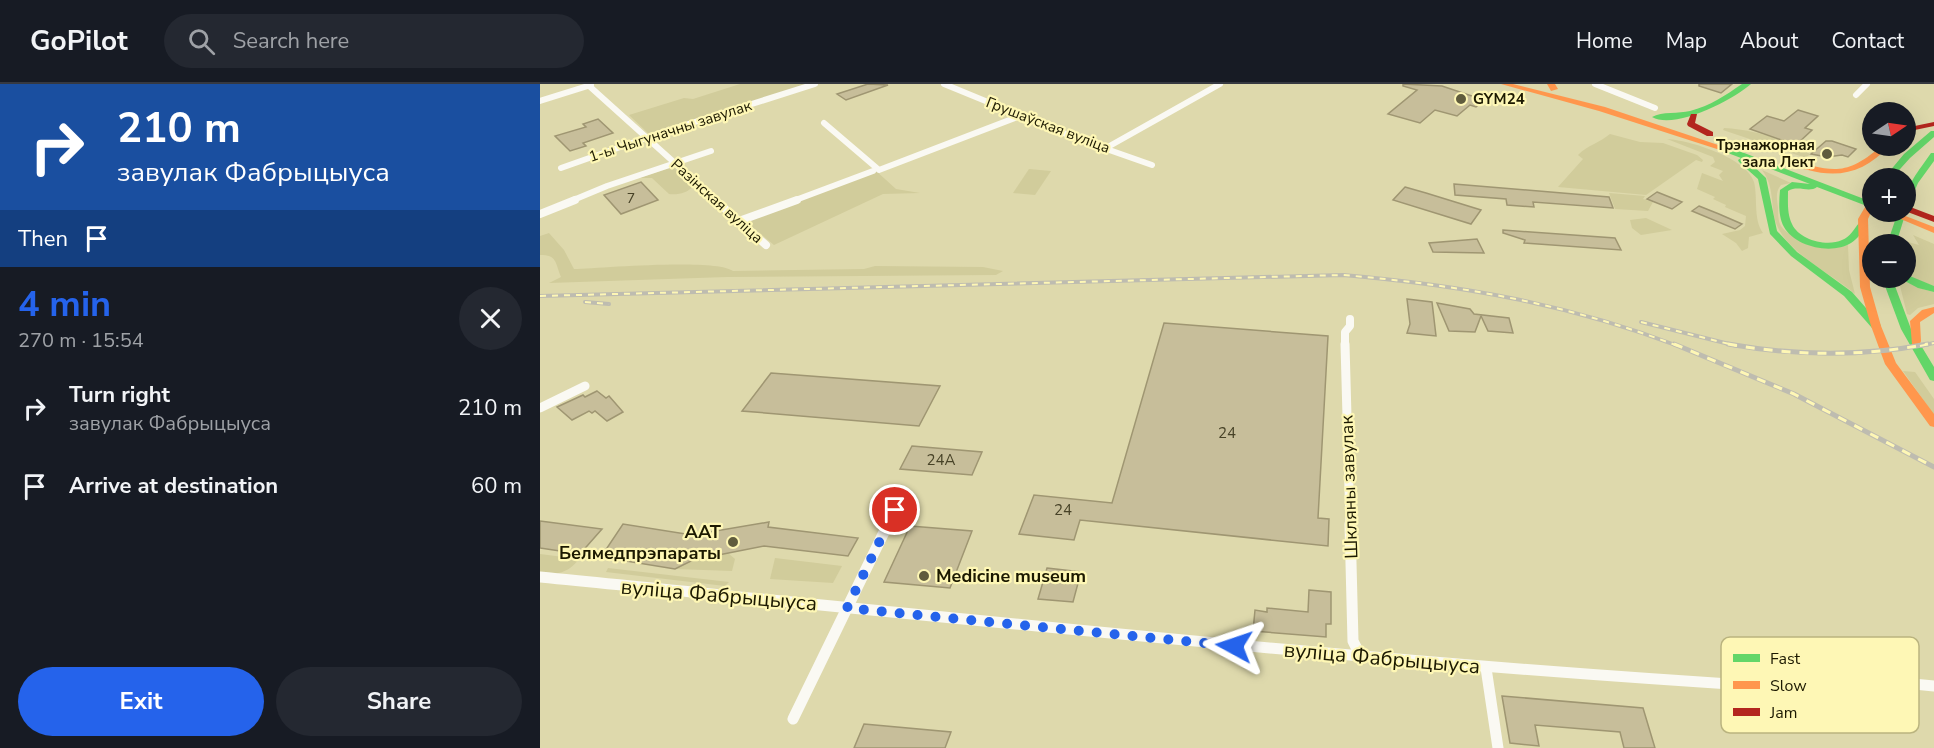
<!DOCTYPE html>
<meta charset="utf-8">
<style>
body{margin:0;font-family:"Nunito Sans",sans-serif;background:#242831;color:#f1f3f6;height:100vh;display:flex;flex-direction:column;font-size:22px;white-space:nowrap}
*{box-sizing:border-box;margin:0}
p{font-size:20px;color:#9ea1a6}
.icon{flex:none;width:33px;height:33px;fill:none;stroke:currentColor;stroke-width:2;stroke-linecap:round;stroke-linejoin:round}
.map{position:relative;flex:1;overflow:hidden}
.drawer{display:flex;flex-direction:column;background:#171b24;width:540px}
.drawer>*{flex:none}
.guide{background:#1a4fa0;color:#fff;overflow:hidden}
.needle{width:39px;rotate:77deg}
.tools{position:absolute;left:1322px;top:18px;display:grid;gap:12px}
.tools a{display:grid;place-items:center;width:54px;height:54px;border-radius:50%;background:#171b24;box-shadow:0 6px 24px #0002;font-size:30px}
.pin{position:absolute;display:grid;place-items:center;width:51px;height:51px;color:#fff;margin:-26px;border:3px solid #fff;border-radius:50%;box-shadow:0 2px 6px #0007}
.me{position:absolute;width:66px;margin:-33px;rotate:275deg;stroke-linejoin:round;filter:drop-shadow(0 0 4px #0008)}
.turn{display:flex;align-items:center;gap:21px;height:126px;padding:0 18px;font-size:27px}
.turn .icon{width:78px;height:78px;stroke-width:2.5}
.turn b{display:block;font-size:42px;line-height:51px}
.then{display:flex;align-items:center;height:57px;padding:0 18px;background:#0003;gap:12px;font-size:22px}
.round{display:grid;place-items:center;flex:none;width:63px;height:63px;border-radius:32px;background:#242831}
.summary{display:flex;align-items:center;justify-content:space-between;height:102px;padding:0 18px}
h1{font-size:36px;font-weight:700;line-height:45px;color:#2563eb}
.cta{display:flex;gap:12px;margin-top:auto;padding:12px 18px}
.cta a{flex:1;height:69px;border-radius:36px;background:#2563eb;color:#fff;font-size:24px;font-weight:700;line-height:69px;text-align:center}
.cta a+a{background:#242831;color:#f1f3f6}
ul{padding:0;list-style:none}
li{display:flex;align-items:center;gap:18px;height:78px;padding:0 18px}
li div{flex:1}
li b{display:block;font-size:22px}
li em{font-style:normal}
header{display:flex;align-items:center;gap:36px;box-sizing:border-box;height:84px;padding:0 30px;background:#171b24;border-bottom:2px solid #363941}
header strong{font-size:28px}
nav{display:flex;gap:33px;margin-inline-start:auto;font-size:21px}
.search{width:420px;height:54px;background:#242831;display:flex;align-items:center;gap:15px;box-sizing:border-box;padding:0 21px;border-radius:33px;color:#9ea1a6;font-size:22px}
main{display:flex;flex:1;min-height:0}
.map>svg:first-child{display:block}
.green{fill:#d1cc9b}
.building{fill:#c7be9a;stroke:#9f9672;stroke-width:1.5}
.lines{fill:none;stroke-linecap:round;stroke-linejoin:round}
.street-far3{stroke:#faf9f3;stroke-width:6}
.street-far2{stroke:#faf9f3;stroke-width:8}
.street-far1{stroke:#faf9f3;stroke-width:9}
.street{stroke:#faf9f3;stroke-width:11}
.fast{fill:#63d668;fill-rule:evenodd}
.slow{fill:#ff974d;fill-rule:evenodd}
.jam{fill:#b3261e;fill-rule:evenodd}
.rail-far1-casing{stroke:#bebcb0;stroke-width:4}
.rail-casing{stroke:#bebcb0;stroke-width:5}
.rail-far1{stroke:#fef7b5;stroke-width:2;stroke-dasharray:6;stroke-linecap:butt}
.rail{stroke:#fef7b5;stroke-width:3;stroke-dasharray:9;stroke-linecap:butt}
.route{stroke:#2563eb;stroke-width:10;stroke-dasharray:0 18}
.poi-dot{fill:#605c3d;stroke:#fef7b5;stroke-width:2}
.labels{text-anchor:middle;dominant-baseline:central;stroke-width:4.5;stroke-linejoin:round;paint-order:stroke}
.far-number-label{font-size:14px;fill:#474227}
.far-poi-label{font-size:15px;font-weight:bold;fill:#1c1901;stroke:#fef7b5;text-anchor:start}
.far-street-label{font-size:15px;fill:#1c1901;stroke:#fef7b5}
.number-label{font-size:15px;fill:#474227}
.street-label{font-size:18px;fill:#1c1901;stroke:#fef7b5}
.poi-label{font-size:18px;font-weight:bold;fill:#1c1901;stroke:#fef7b5;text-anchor:end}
.near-street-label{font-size:21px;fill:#1c1901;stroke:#fef7b5}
.key{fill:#fef7b5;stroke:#bab47f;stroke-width:1.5}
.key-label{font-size:16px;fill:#1c1901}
</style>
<header>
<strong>GoPilot</strong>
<div class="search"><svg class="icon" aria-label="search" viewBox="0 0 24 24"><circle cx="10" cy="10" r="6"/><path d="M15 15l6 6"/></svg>Search here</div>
<nav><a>Home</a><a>Map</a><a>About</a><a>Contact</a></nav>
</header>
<main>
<section class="drawer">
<div class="guide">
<div class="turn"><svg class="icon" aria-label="right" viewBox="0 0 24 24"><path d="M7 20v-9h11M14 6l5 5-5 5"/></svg><div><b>210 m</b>завулак Фабрыцыуса</div></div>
<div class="then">Then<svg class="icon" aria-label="arrive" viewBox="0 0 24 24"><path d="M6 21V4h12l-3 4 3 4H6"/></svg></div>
</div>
<div class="summary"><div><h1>4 min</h1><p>270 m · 15:54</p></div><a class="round"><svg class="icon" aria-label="close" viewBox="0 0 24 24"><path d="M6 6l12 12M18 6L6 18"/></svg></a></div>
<ul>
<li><svg class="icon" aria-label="right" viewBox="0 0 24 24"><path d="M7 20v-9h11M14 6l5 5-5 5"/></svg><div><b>Turn right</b><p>завулак Фабрыцыуса</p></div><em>210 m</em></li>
<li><svg class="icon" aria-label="arrive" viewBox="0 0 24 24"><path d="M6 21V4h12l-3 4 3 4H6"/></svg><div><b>Arrive at destination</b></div><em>60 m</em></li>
</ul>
<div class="cta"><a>Exit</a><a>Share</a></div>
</section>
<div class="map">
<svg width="1394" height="664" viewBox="0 0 1394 664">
<rect width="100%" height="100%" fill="#ded9ac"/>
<g class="green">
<path d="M 200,0 L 268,0 L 110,51 L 89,31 L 144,14 L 153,15 Z"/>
<path d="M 1184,44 C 1216,46 1243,55 1270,70 L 1266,74 L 1183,46 Z"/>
<path d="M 1070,50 L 1100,58 L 1123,59 L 1157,71 L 1163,76 L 1162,78 L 1156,76 L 1106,111 L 1018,103 L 1043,75 L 1038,71 C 1048,61 1059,59 1070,50 Z"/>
<path d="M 1127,55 C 1149,56 1207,74 1214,98 C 1218,114 1213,135 1223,149 L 1209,153 L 1208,164 L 1202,167 L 1196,159 L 1182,150 L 1200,146 L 1205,142 L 1206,132 L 1185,123 L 1186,121 L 1173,115 L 1175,113 L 1157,105 L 1162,89 L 1183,97 L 1179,91 L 1183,87 L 1170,82 L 1175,78 L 1173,73 Z"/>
<path d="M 133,83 L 153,102 C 148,109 138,111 129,110 L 112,94 L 99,94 Z"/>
<path d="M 489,85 L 511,87 L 495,111 L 473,109 Z"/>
<path d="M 335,86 L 356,105 L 380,109 L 343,110 L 234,161 L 204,136 Z"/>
<path d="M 1222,86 L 1251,99 L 1241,101 C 1235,108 1237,115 1238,124 C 1238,130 1238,137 1241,142 C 1251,157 1291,165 1308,161 L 1309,186 L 1315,210 C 1292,190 1247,169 1236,139 C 1230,121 1235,103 1222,86 Z"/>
<path d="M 1069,109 L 1105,112 L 1103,115 L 1113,118 L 1108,127 L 1075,125 Z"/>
<path d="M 1106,134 L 1132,146 L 1101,151 L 1092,144 L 1090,136 Z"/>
<path d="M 9,149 L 24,166 L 34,185 C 60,184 177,174 193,187 L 324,185 L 335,182 L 443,183 L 463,187 L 456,191 L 187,193 L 9,199 L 21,193 C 15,178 17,171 0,171 L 0,152 Z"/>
<path d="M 1373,151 L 1394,160 L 1394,202 C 1365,191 1361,192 1368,158 L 1379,161 Z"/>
<path d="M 1358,194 L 1383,205 L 1394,208 L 1394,220 L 1378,224 L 1370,231 L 1367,230 Z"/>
<path d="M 1363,287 L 1375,288 L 1394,315 L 1394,331 Z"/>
<path d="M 188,469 L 195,475 L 192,487 L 135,485 L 153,476 Z"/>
<path d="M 0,470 L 39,475 C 27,490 18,490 0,490 Z"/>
<path d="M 235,474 L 302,482 L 293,499 L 230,495 Z"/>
<path d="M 68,484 L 189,498 L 185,502 L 66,488 Z"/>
</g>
<g class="building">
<path d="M 328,0 L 348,1 L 306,16 L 297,10 Z"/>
<path d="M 863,0 L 902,2 L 944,16 L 936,23 L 930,21 L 917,32 L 895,26 L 880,39 L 848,30 L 877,6 L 863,2 Z"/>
<path d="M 1159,0 L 1192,0 L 1181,9 L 1159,2 Z"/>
<path d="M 1258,26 L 1278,32 L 1265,44 L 1272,46 L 1256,61 L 1210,45 L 1227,32 L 1244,37 Z"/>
<path d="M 58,35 L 73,49 L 43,59 L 46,62 L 30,67 L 15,52 L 46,43 L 43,40 Z"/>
<path d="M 1286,57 L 1292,57 L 1316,65 L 1308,73 L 1302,71 L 1287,73 L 1271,70 Z"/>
<path d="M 101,98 L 118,116 L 81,130 L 64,111 Z"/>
<path d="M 914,100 L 1069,113 L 1073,124 L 993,118 L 994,123 L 967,121 L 966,115 L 915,111 Z"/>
<path d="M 865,103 L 886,109 L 941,126 L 931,140 L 853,116 Z"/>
<path d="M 1117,108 L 1142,118 L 1132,125 L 1107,115 Z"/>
<path d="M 1159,122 L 1179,130 L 1202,140 L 1195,145 L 1152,127 Z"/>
<path d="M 963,146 L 1075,154 L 1081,166 L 984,159 L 985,156 L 963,149 Z"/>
<path d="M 937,155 L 944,169 L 893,168 L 889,159 Z"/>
<path d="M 867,215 L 892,218 L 896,252 L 867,249 L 870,240 Z"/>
<path d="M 897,219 L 930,225 L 934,230 L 969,234 L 973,249 L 948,247 L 941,232 L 935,248 L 909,247 Z"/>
<path d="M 624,239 L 788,252 L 778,434 L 789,435 L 788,462 L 540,436 L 534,456 L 479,450 L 494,411 L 572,419 Z"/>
<path d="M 231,289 L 400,302 L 379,342 L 202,327 Z"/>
<path d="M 57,307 L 66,314 L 69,312 L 83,328 L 67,337 L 55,327 L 52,329 L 49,327 L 32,336 L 17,323 L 43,311 L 45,313 Z"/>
<path d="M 372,362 L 442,368 L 432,391 L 360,385 Z"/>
<path d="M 0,437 L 62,445 L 40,470 L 0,464 Z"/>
<path d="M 229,438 L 228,443 L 318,454 L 308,472 L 224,462 L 153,476 L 135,485 L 61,473 L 83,440 L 152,451 Z"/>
<path d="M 370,442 L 432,447 L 410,504 L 344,498 Z"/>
<path d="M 507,484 L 541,488 L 533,518 L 498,515 Z"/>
<path d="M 769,506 L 791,508 L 791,540 L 786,540 L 786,553 L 713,547 L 715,526 L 727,528 L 727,524 L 768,528 Z"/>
<path d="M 962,612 L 1103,624 L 1115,664 L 1084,664 L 1080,648 L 995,641 L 999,662 L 970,659 Z"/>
<path d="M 324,640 L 411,648 L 405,664 L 314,664 Z"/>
</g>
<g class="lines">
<g class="street-far3">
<path d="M 47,0 L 177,117"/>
<path d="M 404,0 L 538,55 L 612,81"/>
<path d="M 1055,0 L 1115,24"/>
<path d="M 1316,11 L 1327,0"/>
<path d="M 0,17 L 51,1"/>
<path d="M 284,39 L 339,86 L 480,32"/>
<path d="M 566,64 L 680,0"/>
<path d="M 21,84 L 120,49 L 275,0"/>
<path d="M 31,117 L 67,102 L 171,67"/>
<path d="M 253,117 L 333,87"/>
</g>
<g class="street-far2">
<path d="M 175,116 L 226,161"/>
<path d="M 0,130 L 35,116"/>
<path d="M 199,137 L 257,116"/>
<path d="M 805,262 L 805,248 L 810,242 L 810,235"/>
</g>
<g class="street-far1">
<path d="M 805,260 L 810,441"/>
<path d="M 0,324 L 45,302"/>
<path d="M 348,441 L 355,426"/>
</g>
<g class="street">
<path d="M 810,440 L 813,557 L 820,571"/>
<path d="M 0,493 C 446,537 892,585 1340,609 L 1354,598 L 1394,602"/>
<path d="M 946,584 L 958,664"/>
<path d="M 253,635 L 348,440"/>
</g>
<g class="fast">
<path d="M 1202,0 L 1211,0 C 1193,16 1135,46 1112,33 C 1122,27 1139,30 1150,27 C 1170,22 1186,11 1202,0 Z"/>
<path d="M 1391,47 L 1394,47 L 1394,53 L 1370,74 L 1352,94 L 1344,94 L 1364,70 Z"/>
<path d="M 1180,62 L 1186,62 L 1332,118 L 1332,124 L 1277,103 C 1269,109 1258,101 1248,107 C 1248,118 1247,130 1252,140 C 1259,156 1287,163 1302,156 C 1310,153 1314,145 1319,139 L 1325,139 L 1327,141 C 1322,147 1318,155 1311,159 C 1292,171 1255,163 1244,143 C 1238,132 1239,118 1240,106 L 1252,98 L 1270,100 L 1207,76 L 1226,94 L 1237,147 L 1257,168 L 1312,208 L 1340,240 L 1341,242 L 1340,244 L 1332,244 L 1304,212 L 1251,172 L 1230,150 L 1218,95 L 1199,78 L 1198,76 L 1201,74 L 1180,66 Z"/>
<path d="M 1391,69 L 1394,69 L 1394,77 L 1378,99 L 1369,120 L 1365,123 C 1365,101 1379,87 1391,69 Z"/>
<path d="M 1365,126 L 1366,128 L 1356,160 L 1347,160 L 1358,128 Z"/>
<path d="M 1365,190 L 1394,202 L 1394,208 L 1378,204 L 1361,195 L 1360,194 L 1365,194 Z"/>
<path d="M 1342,194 L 1352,194 L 1371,245 L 1394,283 L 1394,297 L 1390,296 L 1361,245 Z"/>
</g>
<g class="slow">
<path d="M 961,0 L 973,0 L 1065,23 L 1187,64 L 1180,66 L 1059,27 Z"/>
<path d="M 1007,0 L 1015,0 L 1018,5 L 1011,7 Z"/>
<path d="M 1341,62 L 1349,62 C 1326,87 1301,95 1268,86 C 1260,84 1249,82 1242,77 L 1246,75 C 1290,86 1304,95 1341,62 Z"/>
<path d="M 1332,115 L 1332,126 L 1328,135 L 1330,203 L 1341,242 L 1356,279 L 1394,330 L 1394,343 L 1390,342 L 1345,280 L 1331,242 L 1320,203 L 1318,135 L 1328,118 Z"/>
<path d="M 1344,128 L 1355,128 L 1394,143 L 1394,149 Z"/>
<path d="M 1394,223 L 1394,229 L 1380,238 L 1381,257 L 1380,260 L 1372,260 L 1370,237 L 1382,226 Z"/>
</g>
<g class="jam">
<path d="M 1151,30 L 1157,30 L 1155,39 L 1173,48 L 1173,52 L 1167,52 L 1148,42 L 1147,40 Z"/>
<path d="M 1394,38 L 1394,42 L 1365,48 L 1365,44 Z"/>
<path d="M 1365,121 L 1394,132 L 1394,138 L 1365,127 Z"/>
</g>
<g class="rail-far1-casing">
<g id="rail-far1">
<path d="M 0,212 L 803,191 C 920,201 1028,220 1138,262"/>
<path d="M 45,218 L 69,220"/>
<path d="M 1101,238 L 1197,262"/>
<path d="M 1380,262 L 1394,259"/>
</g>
</g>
<g class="rail-casing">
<g id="rail">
<path d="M 1134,260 L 1254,310 L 1394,383"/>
<path d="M 1188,260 C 1256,272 1321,273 1388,260"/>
</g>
</g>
<use href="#rail-far1" class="rail-far1"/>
<use href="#rail" class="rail"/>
</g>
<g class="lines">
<path class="route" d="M 355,426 L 307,524 L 694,562"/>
</g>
<g class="poi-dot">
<circle cx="921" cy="15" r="6"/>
<circle cx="1287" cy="70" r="6"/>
<circle cx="193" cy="458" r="6"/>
<circle cx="384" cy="492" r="6"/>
</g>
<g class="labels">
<g class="far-number-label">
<text x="91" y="114">7</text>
</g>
<g class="far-poi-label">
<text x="933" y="15">GYM24</text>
<text x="1275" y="61" text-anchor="end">Трэнажорная<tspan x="1275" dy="17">зала Лект</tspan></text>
</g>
<g class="far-street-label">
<text transform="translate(508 41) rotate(21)">Грушаўская вуліца</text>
<text transform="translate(130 47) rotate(-18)">1-ы Чыгуначны завулак</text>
<text transform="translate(177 117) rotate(42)">Разінская вуліца</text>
</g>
<g class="number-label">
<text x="687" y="349">24</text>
<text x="401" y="376">24А</text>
<text x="523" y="426">24</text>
</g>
<g class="street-label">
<text transform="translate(809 403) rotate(-92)">Шкляны завулак</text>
</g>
<g class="poi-label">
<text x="181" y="448">ААТ<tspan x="181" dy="21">Белмедпрэпараты</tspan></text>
<text x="396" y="492" text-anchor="start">Medicine museum</text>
</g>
<g class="near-street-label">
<text transform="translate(179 511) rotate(5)">вуліца Фабрыцыуса</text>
<text transform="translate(842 574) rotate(5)">вуліца Фабрыцыуса</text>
</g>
</g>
<rect x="1181" y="553" width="198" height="96" rx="9" class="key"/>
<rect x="1193" y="570" width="27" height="8" fill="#63d668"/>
<rect x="1193" y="597" width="27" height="8" fill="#ff974d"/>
<rect x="1193" y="624" width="27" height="8" fill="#b3261e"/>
<g class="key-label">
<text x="1230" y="580">Fast</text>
<text x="1230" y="607">Slow</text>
<text x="1230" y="634">Jam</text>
</g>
</svg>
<div class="tools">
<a><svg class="needle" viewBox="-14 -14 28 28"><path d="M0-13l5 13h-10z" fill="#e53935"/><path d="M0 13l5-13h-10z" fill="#9ea1a6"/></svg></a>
<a>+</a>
<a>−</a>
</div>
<div class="pin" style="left:355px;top:426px;background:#d93025"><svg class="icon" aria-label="arrive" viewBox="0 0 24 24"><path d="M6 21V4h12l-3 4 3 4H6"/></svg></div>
<svg class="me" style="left:694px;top:562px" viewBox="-20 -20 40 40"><path d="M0-17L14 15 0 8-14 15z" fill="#2563eb" stroke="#fff" stroke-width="4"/></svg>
</div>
</main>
